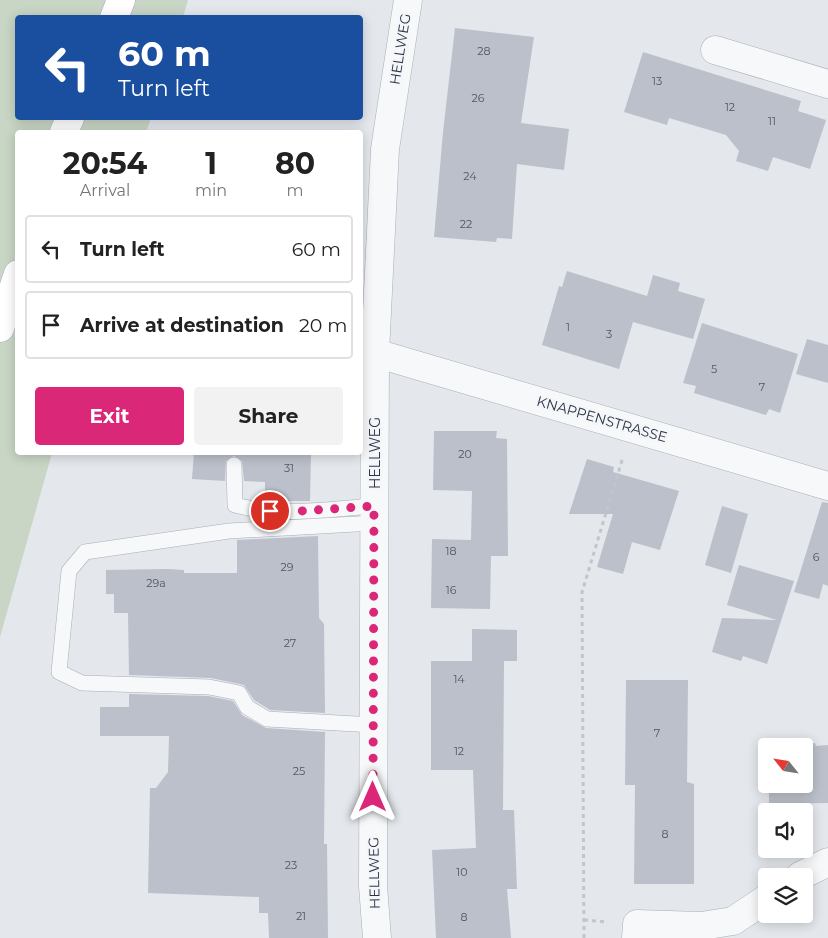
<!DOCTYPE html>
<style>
body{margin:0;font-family:Montserrat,sans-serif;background:#f2f2f2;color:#222;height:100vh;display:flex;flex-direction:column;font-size:19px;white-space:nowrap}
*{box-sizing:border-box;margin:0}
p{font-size:16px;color:#767676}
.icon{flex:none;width:28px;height:28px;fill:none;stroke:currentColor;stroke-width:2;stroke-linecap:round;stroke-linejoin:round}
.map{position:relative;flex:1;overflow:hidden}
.panel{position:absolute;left:15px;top:130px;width:348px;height:325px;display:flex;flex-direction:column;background:#fff;border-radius:5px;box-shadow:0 2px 12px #0003}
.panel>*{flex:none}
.banner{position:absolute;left:15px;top:15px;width:348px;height:105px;border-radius:5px;box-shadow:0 2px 12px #0003;background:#1a4fa0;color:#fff;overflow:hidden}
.needle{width:32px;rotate:300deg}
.controls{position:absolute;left:758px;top:738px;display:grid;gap:10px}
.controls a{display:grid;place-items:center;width:55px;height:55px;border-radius:5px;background:#fff;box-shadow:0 2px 12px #0003;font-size:25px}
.pin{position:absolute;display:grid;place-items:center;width:42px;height:42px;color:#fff;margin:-21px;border:2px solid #fff;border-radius:50%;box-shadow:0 1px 5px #0007}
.me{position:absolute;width:55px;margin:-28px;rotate:0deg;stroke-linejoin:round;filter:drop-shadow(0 0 4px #0008)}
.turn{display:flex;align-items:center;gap:18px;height:105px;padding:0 20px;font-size:22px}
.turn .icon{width:65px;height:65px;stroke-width:2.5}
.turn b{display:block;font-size:35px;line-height:42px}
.eta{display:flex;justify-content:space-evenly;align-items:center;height:85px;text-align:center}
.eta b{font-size:30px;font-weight:700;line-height:35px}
.primary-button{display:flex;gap:10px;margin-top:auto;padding:10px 20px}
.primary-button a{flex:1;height:58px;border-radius:5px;background:#db2777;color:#fff;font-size:20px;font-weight:700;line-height:58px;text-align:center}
.primary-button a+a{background:#f2f2f2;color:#222}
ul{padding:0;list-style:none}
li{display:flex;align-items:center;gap:15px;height:68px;margin:0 10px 8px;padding:0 10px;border:2px solid #e0e0e0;border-radius:5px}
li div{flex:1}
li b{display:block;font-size:19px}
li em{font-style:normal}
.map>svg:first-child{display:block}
.green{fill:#c9d6c5}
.building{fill:#bbc0ca}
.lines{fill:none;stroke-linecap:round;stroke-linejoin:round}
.service-casing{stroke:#a9aeb7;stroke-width:16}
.minor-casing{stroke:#a9aeb7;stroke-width:29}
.secondary-casing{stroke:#a9aeb7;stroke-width:29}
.path{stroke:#c2c5cb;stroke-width:3;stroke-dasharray:4 4;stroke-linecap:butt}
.service{stroke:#f7f8fa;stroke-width:15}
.minor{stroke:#f7f8fa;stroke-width:28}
.secondary{stroke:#fff;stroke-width:28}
.route{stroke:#db2777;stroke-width:9;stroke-dasharray:0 16.2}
.labels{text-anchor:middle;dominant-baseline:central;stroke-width:4.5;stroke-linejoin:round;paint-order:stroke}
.number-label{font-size:11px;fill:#4f5766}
.street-label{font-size:14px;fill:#2b3445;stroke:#f4f6f9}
</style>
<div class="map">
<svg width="828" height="938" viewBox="0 0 828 938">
<rect width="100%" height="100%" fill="#e4e7ec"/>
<path class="green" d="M 0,0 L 188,0 L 183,17 L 18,18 L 18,118 L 151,118 L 146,132 L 18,132 L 18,452 L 52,453 L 0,637 Z"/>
<g class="building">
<path d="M 455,28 L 534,37 L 521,123 L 569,129 L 564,170 L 517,164 L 512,239 L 497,238 L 496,242 L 434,237 L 443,132 Z"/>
<path d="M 643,52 L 801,101 L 798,111 L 826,120 L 810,169 L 773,157 L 768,171 L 736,161 L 739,151 L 726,135 L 669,118 L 667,125 L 624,112 Z"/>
<path d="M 567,271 L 647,296 L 653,275 L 680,283 L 678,291 L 705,299 L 693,339 L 633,322 L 619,369 L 542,345 L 559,286 L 562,287 Z"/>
<path d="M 702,323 L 798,354 L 780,413 L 769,409 L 766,415 L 694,393 L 696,386 L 683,383 Z"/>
<path d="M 807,339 L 828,345 L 828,383 L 796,374 Z"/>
<path d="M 434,431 L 497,431 L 496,438 L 507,439 L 508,556 L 491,556 L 490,609 L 431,608 L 432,539 L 471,540 L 472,491 L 433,490 Z"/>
<path d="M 194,452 L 311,452 L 310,501 L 265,501 L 265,482 L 244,481 L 242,461 L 234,456 L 226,461 L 225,481 L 192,479 Z"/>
<path d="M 587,459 L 614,467 L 613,472 L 679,491 L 660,550 L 632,542 L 623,574 L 597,567 L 613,514 L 569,514 Z"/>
<path d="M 822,502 L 828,503 L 828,586 L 823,584 L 819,599 L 794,592 Z"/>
<path d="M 722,506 L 748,514 L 731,573 L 705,565 Z"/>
<path d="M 318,536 L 319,618 L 324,624 L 325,713 L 270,710 L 254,700 L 244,685 L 211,678 L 129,675 L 128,613 L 114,613 L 114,594 L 106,594 L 106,570 L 168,569 L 184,570 L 184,573 L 237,573 L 237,540 Z"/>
<path d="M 739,565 L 794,581 L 767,664 L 743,656 L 741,661 L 712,652 L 722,618 L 777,620 L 727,605 Z"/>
<path d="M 472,629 L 517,630 L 517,661 L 504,661 L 503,810 L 514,810 L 517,889 L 507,889 L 511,938 L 436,938 L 432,850 L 476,848 L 473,770 L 431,770 L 431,661 L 472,661 Z"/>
<path d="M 626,680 L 688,680 L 687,782 L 694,784 L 694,884 L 634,884 L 635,785 L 625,785 Z"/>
<path d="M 129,694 L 208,696 L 233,701 L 242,715 L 266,728 L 325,732 L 324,844 L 327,844 L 328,938 L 269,938 L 268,913 L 259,913 L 259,897 L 148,893 L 150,788 L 156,788 L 168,772 L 169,736 L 100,736 L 100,707 L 129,707 Z"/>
<path d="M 815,743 L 816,746 L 828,745 L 828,803 L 769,804 L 769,784 L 804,784 L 804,746 L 768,746 L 768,744 Z"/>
</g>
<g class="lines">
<g class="service-casing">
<g id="service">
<path d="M 234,465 L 235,505 C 280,517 328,509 374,506"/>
<path d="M 374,725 L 267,719 L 247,707 L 239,693 L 209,687 L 82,683 L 59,672 L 69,571 L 85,552 L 229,531 L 374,523"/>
</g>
</g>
<g class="minor-casing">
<g id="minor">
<path d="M 715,50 L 828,84"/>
<path d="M 375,353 L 828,486"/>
<path d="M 800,876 L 828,862"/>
<path d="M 377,938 L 373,886 L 375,353 L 385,149 L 408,0"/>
<path d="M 636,938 L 637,924 L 701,926 L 733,921 L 766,899"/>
</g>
</g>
<g class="secondary-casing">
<g id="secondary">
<path d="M 114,18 L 121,0"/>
<path d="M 64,132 L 70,118"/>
<path d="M 0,328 L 18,274"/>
</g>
</g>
<g class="path">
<path d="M 584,920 L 608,922"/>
<path d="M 584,938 L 582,592 L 623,457"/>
</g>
<use href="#service" class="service"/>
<use href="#minor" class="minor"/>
<use href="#secondary" class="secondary"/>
</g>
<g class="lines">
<path class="route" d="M 270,511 L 287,512 L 374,506 L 373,797"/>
</g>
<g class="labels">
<g class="number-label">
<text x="484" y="51">28</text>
<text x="657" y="81">13</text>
<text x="478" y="98">26</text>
<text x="730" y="107">12</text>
<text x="772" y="121">11</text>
<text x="470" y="176">24</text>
<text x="466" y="224">22</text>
<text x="568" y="327">1</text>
<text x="609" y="334">3</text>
<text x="714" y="369">5</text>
<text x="762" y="387">7</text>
<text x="465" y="454">20</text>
<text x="289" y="468">31</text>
<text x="451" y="551">18</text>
<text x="816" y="557">6</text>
<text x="287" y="567">29</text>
<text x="156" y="583">29a</text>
<text x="451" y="590">16</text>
<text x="290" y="643">27</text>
<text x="459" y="679">14</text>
<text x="657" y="733">7</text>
<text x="459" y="751">12</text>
<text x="299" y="771">25</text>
<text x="665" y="834">8</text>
<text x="291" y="865">23</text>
<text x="462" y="872">10</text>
<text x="301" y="916">21</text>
<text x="464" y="917">8</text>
</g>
<g class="street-label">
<text transform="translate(400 49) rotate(-81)">HELLWEG</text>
<text transform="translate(602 419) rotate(16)">KNAPPENSTRASSE</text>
<text transform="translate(375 453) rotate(-90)">HELLWEG</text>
<text transform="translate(374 873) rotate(-91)">HELLWEG</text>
</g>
</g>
</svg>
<div class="controls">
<a><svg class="needle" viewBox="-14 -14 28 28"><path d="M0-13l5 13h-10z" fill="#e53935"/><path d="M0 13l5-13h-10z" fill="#767676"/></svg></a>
<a><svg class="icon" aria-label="sound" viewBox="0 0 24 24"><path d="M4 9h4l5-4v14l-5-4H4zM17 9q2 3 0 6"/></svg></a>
<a><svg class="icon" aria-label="layers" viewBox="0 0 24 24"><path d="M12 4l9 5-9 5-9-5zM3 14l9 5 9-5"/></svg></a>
</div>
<div class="pin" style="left:270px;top:511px;background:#d93025"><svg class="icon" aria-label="arrive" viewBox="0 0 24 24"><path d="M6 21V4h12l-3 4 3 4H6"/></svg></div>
<svg class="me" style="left:373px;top:797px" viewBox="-20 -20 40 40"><path d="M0-17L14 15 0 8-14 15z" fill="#db2777" stroke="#fff" stroke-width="4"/></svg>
<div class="banner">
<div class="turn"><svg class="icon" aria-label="left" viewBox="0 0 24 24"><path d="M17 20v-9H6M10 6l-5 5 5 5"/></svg><div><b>60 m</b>Turn left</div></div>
</div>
<section class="panel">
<div class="eta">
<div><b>20:54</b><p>Arrival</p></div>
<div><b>1</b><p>min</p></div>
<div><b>80</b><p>m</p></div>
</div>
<ul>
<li><svg class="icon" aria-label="left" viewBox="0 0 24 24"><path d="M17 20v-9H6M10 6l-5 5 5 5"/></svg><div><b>Turn left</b></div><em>60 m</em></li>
<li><svg class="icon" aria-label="arrive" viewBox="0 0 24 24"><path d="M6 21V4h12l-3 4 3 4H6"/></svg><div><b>Arrive at destination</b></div><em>20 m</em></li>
</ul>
<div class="primary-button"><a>Exit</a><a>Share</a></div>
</section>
</div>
